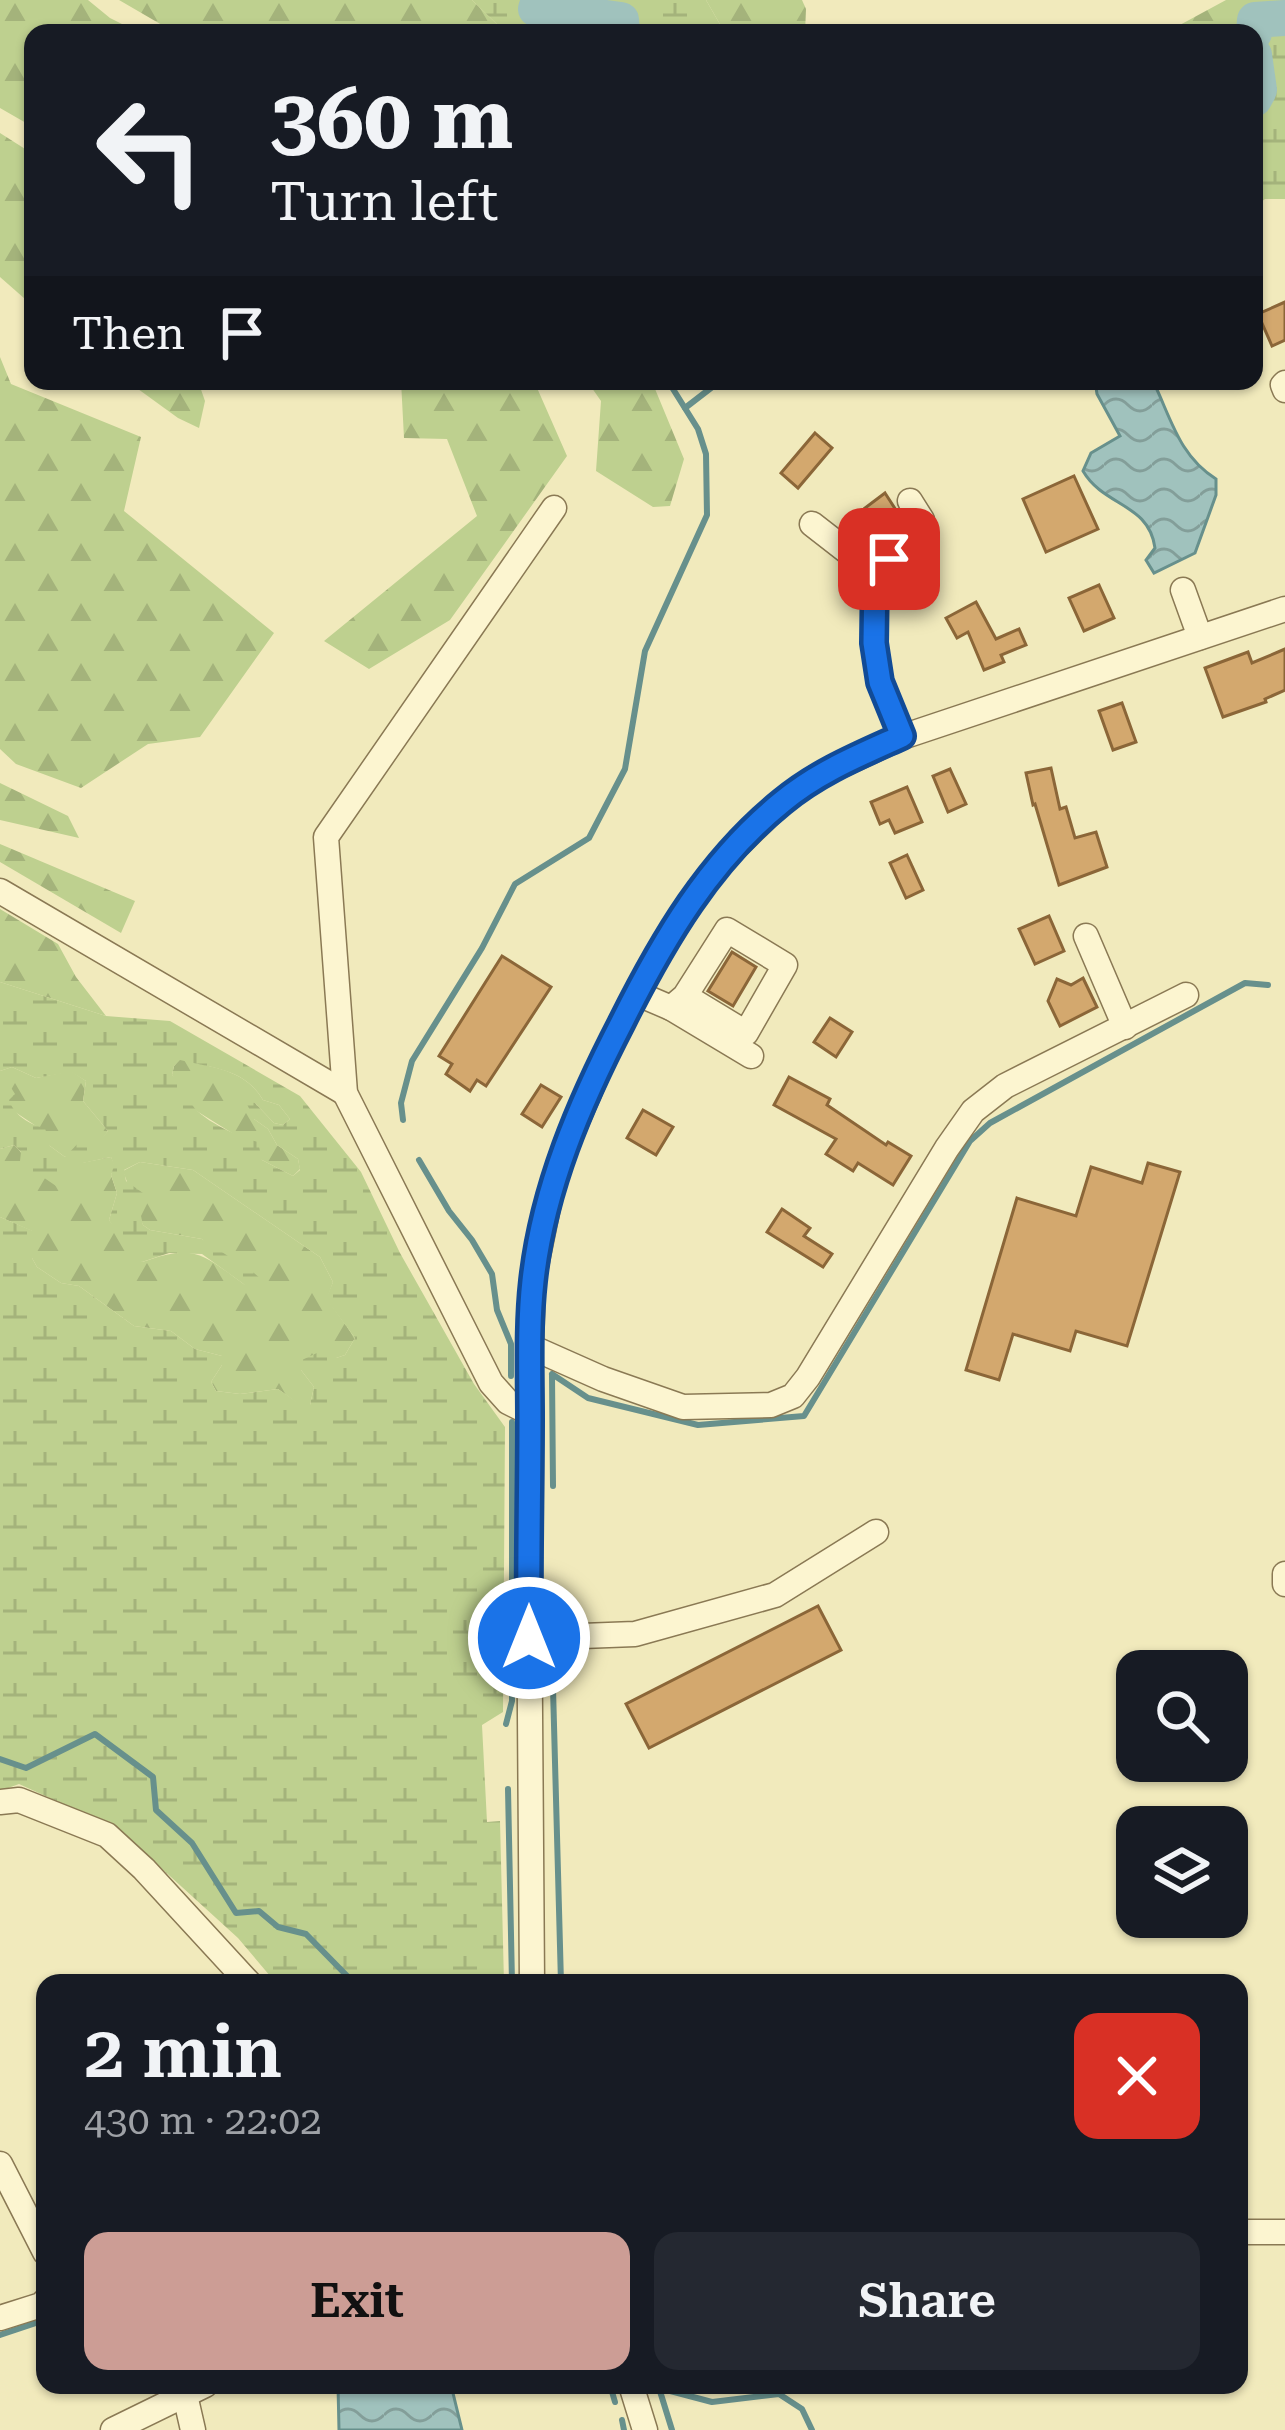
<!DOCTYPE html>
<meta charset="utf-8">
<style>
body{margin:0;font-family:"Roboto Serif",serif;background:#242831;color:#f1f3f6;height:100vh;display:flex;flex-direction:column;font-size:45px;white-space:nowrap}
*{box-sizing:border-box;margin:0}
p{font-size:39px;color:#9ea1a6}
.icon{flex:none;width:66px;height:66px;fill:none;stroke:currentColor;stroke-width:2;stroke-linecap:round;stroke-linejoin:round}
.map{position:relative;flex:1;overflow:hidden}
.details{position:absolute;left:36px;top:1974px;width:1212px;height:420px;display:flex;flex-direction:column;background:#171b24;border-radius:24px;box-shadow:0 3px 9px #0004}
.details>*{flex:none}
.guide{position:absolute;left:24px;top:24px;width:1239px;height:366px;border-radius:24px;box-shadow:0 3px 9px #0004;background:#171b24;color:#f1f3f6;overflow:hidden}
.controls{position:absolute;left:1116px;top:1650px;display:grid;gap:24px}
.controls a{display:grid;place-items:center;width:132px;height:132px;border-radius:24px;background:#171b24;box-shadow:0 3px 9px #0004;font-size:60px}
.pin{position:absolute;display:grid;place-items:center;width:102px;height:102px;color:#fff;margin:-51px;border-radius:24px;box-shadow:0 6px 18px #0006}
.me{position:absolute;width:132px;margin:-66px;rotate:0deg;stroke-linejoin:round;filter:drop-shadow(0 0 9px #0008)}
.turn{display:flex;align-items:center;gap:42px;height:252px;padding:0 48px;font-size:54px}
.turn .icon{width:156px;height:156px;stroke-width:2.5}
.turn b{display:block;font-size:84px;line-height:102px}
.then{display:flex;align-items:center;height:114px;padding:0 48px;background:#0003;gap:24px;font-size:45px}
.round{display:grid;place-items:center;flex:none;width:126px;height:126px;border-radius:24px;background:#242831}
.head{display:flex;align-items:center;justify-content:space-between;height:204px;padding:0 48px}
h1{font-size:72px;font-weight:600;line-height:90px}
.cta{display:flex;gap:24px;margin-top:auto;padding:24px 48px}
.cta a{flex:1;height:138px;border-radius:24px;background:#cc9d95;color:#111;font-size:48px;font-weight:600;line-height:138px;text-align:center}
.cta a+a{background:#242831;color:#f1f3f6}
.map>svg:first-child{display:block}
.forest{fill:url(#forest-firs)}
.wetland{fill:url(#wetland-marsh);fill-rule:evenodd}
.water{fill:url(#water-waves);stroke:#67908c;stroke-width:3}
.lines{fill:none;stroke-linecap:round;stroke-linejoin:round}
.stream{stroke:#67908c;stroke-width:6}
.river{stroke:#a0c2bd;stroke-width:36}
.building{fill:#d3a86e;stroke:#8b6638;stroke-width:3}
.minor-casing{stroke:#8a7954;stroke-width:27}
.minor{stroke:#fcf5d0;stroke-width:24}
.route-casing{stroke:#114b97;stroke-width:30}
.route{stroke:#1a73e8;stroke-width:21}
</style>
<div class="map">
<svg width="1285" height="2430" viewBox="0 0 1285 2430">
<defs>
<pattern id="forest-firs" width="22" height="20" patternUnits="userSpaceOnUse" patternTransform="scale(3)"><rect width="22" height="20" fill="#bed08f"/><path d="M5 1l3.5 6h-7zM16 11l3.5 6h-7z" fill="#a4b37b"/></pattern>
<pattern id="wetland-marsh" width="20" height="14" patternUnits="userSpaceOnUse" patternTransform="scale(3)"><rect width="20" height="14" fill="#bed08f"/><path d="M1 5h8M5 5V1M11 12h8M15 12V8" fill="none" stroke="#a4b37b"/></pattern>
<pattern id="water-waves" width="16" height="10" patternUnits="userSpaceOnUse" patternTransform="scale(3)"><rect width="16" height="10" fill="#a0c2bd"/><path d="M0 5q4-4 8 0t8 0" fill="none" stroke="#839e99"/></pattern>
</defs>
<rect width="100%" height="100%" fill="#f1eabc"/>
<g class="forest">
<path d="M 0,0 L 88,0 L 110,18 L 140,33 L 33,33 L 33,127 L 0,108 Z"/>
<path d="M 119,0 L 472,0 L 506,33 L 160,33 L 162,25 Z"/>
<path d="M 706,0 L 802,0 L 806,9 L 805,33 L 725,33 Z"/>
<path d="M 1226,0 L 1285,0 L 1285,6 L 1250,8 L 1236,33 L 1165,33 Z"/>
<path d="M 0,133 L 33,154 L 33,306 L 0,277 Z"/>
<path d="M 0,357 L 11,384 L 141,437 L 124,511 L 274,633 L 200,737 L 148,744 L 81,788 L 16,764 L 0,749 Z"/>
<path d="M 127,381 L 198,381 L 205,401 L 199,428 L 178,418 Z"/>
<path d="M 401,381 L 534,381 L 567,456 L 450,620 L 369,669 L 324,641 L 477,516 L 447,439 L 404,438 Z"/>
<path d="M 587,381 L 647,381 L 653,384 L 684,459 L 670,506 L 653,507 L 596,471 L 601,401 Z"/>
<path d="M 0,783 L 68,816 L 79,838 L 0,820 Z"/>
<path d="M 0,844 L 135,901 L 121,933 L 0,862 Z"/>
<path d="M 0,909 L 58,944 L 76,977 L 106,1016 L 0,982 Z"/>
<path d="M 180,1059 C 213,1068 245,1069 263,1100 L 279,1105 L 290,1119 L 283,1125 L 274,1123 L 255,1103 L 254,1119 L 268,1129 L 277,1145 L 298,1159 L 300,1169 L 293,1176 L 262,1160 L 240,1138 L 195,1110 L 172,1075 L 174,1066 Z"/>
<path d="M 12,1067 L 36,1078 L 71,1071 L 86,1081 L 83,1101 L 108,1131 L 103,1138 L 65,1157 L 50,1146 L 36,1126 L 12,1110 L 8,1100 L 10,1086 L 0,1086 L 0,1071 Z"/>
<path d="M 14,1145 L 21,1152 L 21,1161 L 37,1172 L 111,1157 L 115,1166 L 111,1175 L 117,1193 L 109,1220 L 142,1262 C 196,1243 202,1254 245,1285 L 202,1239 L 150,1230 L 143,1225 L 123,1171 L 140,1162 L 193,1170 L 320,1257 L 333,1282 L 327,1299 L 355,1338 L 345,1355 L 301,1370 L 314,1387 L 310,1405 L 300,1405 L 278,1389 L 240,1394 L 216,1391 L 211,1382 L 222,1365 L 222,1356 L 195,1349 L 171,1331 L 134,1326 L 79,1286 L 61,1283 L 37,1267 L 32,1258 L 32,1231 L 0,1217 L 0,1149 Z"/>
</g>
<g class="wetland">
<path d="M 472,0 L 706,0 L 725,33 L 506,33 Z"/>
<path d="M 1285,6 L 1285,199 L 1265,199 L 1254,207 L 1254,33 L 1236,33 L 1250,8 Z"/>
<path d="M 0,982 L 106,1016 L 170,1021 L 300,1096 L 361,1172 L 400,1253 L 474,1384 L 505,1427 L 503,1712 L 482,1725 L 487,1822 L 500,1821 L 504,1983 L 276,1983 L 238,1938 L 138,1847 L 72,1808 L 19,1784 L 0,1791 L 0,1217 L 33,1231 L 32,1258 L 37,1267 L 61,1283 L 79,1286 L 134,1326 L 171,1331 L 195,1349 L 222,1356 L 222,1365 L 211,1382 L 216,1391 L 240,1394 L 278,1389 L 300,1404 L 310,1405 L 314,1387 L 301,1370 L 302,1360 L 319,1352 L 336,1358 L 345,1355 L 355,1338 L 326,1299 L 333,1282 L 320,1257 L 193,1170 L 140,1162 L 124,1170 L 126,1181 L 150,1198 L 141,1216 L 143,1225 L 150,1230 L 202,1239 L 254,1273 L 261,1279 L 256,1288 L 245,1285 L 202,1254 L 169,1253 L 142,1262 L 133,1259 L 109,1220 L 117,1193 L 111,1175 L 114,1166 L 111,1157 L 83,1163 L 59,1188 L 37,1173 L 12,1179 L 12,1161 L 20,1161 L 21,1152 L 14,1145 L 0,1149 L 0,1086 L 10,1086 L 15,1094 L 9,1100 C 14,1115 30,1125 45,1128 L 50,1146 L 65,1157 L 84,1137 L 102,1138 L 108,1131 L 83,1101 L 86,1081 L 71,1072 L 36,1078 L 12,1067 L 0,1071 ZM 180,1060 C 213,1068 245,1069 263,1100 L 279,1105 L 290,1119 L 283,1125 L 274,1123 L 255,1103 L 246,1102 L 254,1119 L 268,1129 L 277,1145 L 298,1159 L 300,1170 L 293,1176 L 262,1160 L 258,1142 C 243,1139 196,1118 191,1102 C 190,1099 191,1096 191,1093 L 172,1075 L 174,1066 Z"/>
</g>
<g class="water">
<path d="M 1095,381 L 1153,381 C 1171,418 1179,456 1216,479 L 1216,495 L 1195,553 L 1154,573 L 1146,560 L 1155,548 C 1149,503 1104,507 1083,471 L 1091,453 L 1120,436 L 1097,394 Z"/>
<path d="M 338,2385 L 451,2385 L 462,2430 L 339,2430 Z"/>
</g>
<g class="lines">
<g class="stream">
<path d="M 685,408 L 720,381"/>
<path d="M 403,1120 L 401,1103 L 412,1061 L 482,948 L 515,884 L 589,838 L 625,769 L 645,651 L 707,515 L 706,454 L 698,429 L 668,381"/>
<path d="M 419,1160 L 449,1211 L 472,1240 L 492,1274 L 497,1310 L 511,1344 L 511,1376"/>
<path d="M 552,1374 L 588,1398 L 698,1425 L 804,1416 L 970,1141 L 990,1123 L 1245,983 L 1268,985"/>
<path d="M 552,1376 L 553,1486"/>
<path d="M 553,1688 L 561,1983"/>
<path d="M 506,1724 L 512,1701 L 512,1422"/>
<path d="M 0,1759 L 26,1768 L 95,1734 L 153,1777 L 156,1810 L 192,1843 L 236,1913 L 259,1911 L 278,1927 L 306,1934 L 354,1983"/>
<path d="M 508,1789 L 512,1983"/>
<path d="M 0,2335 L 45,2320"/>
<path d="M 610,2385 L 615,2402"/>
<path d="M 659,2388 L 712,2402 L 779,2394 L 802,2409 L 812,2430"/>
<path d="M 659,2388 L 672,2430"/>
<path d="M 622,2420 L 624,2430"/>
</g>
<g class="river">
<path d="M 539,0 L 536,9 L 621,20 L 622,33"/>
<path d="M 1254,33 L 1255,20 L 1285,18"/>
<path d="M 1254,55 L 1259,90 L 1254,99"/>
</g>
</g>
<g class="building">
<path d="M 1285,302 L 1285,340 L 1272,346 L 1258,314 Z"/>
<path d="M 815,433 L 832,448 L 798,488 L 781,473 Z"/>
<path d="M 1074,476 L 1098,529 L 1046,552 L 1023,499 Z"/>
<path d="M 885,493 L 903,521 L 885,534 L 865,508 Z"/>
<path d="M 1099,585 L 1114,618 L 1084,631 L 1069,598 Z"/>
<path d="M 976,602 L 996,639 L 1019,629 L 1026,645 L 1001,655 L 1004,662 L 984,670 L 968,632 L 957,638 L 946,618 Z"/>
<path d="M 1285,649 L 1285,690 L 1265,699 L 1266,702 L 1223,717 L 1205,668 L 1248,652 L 1252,663 Z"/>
<path d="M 1122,703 L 1136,742 L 1113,750 L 1099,711 Z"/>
<path d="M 1051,768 L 1060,809 L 1066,807 L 1075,838 L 1096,832 L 1107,867 L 1059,885 L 1035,804 L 1033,805 L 1026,773 Z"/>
<path d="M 950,769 L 966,804 L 948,812 L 933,776 Z"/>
<path d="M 907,787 L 922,822 L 895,833 L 889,820 L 880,824 L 871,802 Z"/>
<path d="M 907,855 L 923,890 L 906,898 L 890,863 Z"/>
<path d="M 1049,916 L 1064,951 L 1035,964 L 1019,929 Z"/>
<path d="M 732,952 L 756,967 L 733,1006 L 708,991 Z"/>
<path d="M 502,956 L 551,987 L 486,1086 L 477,1080 L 470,1091 L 446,1074 L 452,1064 L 439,1056 Z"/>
<path d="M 1083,978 L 1097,1007 L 1060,1026 L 1048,1001 L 1057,979 L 1071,985 Z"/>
<path d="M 830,1018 L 852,1032 L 836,1057 L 814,1042 Z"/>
<path d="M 789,1077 L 830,1099 L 827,1105 L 886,1145 L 888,1142 L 911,1156 L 893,1185 L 858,1163 L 853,1171 L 826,1154 L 836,1139 L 774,1105 Z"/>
<path d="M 541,1085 L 561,1097 L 542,1127 L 522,1114 Z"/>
<path d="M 643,1110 L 673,1127 L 656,1155 L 627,1138 Z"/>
<path d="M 1148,1163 L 1180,1172 L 1127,1346 L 1076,1331 L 1070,1351 L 1013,1334 L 999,1380 L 966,1370 L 1017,1198 L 1076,1216 L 1091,1167 L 1142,1183 Z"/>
<path d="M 782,1209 L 810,1228 L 804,1236 L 832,1254 L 823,1267 L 767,1232 Z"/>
<path d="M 818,1606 L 841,1650 L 649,1748 L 626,1704 Z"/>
</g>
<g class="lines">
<g class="minor-casing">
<g id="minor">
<path d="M 1285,383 L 1283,385 L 1285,390"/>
<path d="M 812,524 L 875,573 L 874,643 L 880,682 L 902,737"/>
<path d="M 875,573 L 889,559 L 914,542 L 922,520 L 910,501"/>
<path d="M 1183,590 L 1200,637"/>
<path d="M 0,891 L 345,1093"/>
<path d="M 1086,936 L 1125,1027"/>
<path d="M 636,993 L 671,1008 L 751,1056"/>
<path d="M 671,1008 L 685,996 L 727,930 L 785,965 L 746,1033 L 685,996"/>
<path d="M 531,1347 L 603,1379 L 683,1407 L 771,1405 L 793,1396 L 808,1377 L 947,1148 L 973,1111 L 1005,1086 L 1186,995"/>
<path d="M 530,1413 L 508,1402 L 491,1383 L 345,1093 L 326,837 L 554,508"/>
<path d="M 1285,1574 L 1285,1584"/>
<path d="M 529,1638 L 635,1634 L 775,1595 L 876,1532"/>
<path d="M 0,1802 L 19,1800 L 107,1835 L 144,1869 L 249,1983"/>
<path d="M 532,1983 L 529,1580 L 530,1372 L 533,1280 L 550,1197 L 564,1151 L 612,1040 L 651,965 L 698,892 L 725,858 L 783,801 L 816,777 L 902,737 L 1285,609"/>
<path d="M 0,2164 L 45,2252"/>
<path d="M 1239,2232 L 1285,2232"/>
<path d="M 0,2318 L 41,2305 L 45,2301"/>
<path d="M 631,2385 L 645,2430"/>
<path d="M 185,2395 L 193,2430"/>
<path d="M 113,2430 L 205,2385"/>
</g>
</g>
<use href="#minor" class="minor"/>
</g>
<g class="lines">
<g class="route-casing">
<path id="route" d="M 529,1638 C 528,1564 530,1491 530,1418 C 530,1372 528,1326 533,1281 C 543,1189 580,1103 622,1022 C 663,940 709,861 782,802 C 818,772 860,755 902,736 L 880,682 L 874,643 L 875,573 L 889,559"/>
</g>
<use href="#route" class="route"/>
</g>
</svg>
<div class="controls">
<a><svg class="icon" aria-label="search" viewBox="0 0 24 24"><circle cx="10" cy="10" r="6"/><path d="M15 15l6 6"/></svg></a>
<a><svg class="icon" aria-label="layers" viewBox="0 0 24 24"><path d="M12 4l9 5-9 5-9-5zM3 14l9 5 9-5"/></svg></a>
</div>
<div class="pin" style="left:889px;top:559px;background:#d93025"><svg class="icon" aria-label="arrive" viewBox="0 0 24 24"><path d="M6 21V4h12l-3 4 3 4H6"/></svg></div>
<svg class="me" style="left:529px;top:1638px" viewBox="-20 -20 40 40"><circle r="17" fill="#1a73e8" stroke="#fff" stroke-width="3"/><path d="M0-11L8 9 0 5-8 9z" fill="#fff"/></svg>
<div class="guide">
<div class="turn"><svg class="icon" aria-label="left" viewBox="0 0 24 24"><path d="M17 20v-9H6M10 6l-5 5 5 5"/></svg><div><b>360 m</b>Turn left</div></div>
<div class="then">Then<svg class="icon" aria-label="arrive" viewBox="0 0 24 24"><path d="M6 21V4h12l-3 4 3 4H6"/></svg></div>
</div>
<section class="details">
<div class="head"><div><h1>2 min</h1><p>430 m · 22:02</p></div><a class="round" style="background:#d93025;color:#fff"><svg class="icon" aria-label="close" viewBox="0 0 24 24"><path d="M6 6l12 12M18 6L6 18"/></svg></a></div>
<div class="cta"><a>Exit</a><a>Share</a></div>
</section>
</div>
